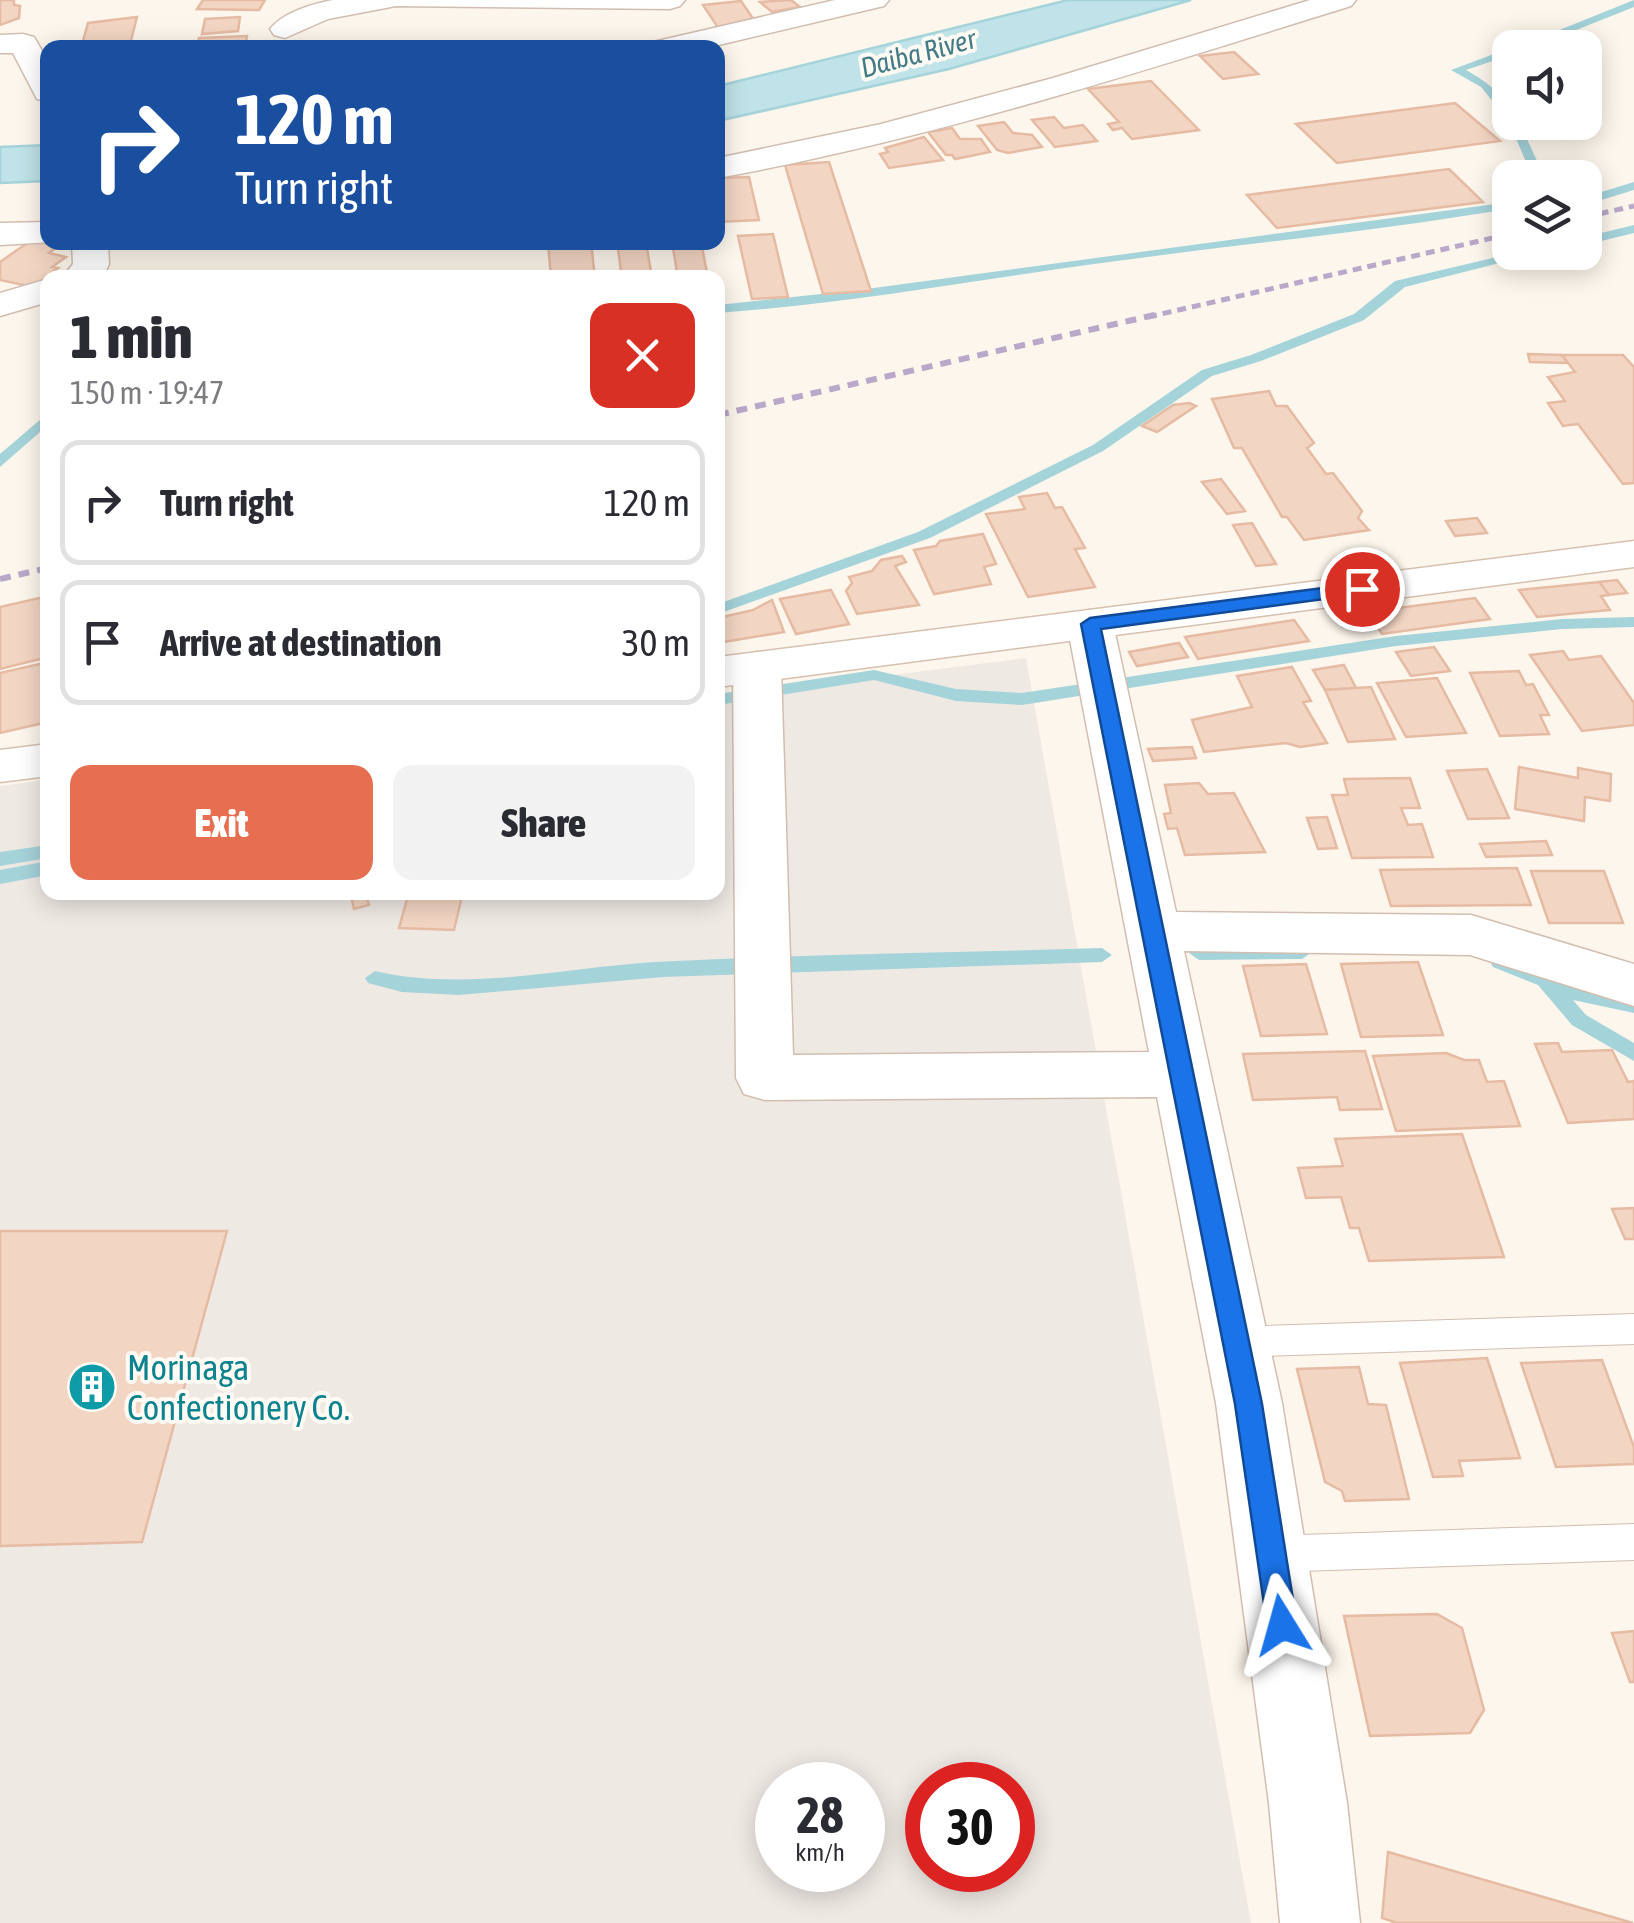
<!DOCTYPE html>
<meta charset="utf-8">
<style>
body{margin:0;font-family:"Asap Condensed",sans-serif;background:#f2f2f3;color:#2b2b33;height:100vh;display:flex;flex-direction:column;font-size:38px;white-space:nowrap}
*{box-sizing:border-box;margin:0}
p{font-size:32px;color:#7c7c81}
.icon{flex:none;width:55px;height:55px;fill:none;stroke:currentColor;stroke-width:2;stroke-linecap:round;stroke-linejoin:round}
.map{position:relative;flex:1;overflow:hidden}
.drawer{position:absolute;left:40px;top:270px;width:685px;height:630px;display:flex;flex-direction:column;background:#fff;border-radius:20px;box-shadow:0 5px 25px #0003}
.drawer>*{flex:none}
.guide{position:absolute;left:40px;top:40px;width:685px;height:210px;border-radius:20px;box-shadow:0 5px 25px #0003;background:#1a4fa0;color:#fff;overflow:hidden}
.buttons{position:absolute;left:1492px;top:30px;display:grid;gap:20px}
.buttons a{display:grid;place-items:center;width:110px;height:110px;border-radius:20px;background:#fff;box-shadow:0 5px 25px #0003;font-size:50px}
.speed{position:absolute;left:755px;top:1762px;display:flex;gap:20px;font-size:50px;font-weight:700;text-align:center}
.speed>*{display:grid;place-content:center;width:130px;height:130px;border-radius:50%;background:#fff;box-shadow:0 5px 25px #0003;line-height:1}
.speed small{font-size:25px;font-weight:400}
.speed .limit{border:15px solid #d22;background:#fff;color:#111}
.pin{position:absolute;display:grid;place-items:center;width:85px;height:85px;color:#fff;margin:-42px;border:5px solid #fff;border-radius:50%;box-shadow:0 2px 10px #0007}
.me{position:absolute;width:110px;margin:-55px;rotate:352deg;stroke-linejoin:round;filter:drop-shadow(0 0 8px #0008)}
.turn{display:flex;align-items:center;gap:35px;height:210px;padding:0 30px;font-size:45px}
.turn .icon{width:130px;height:130px;stroke-width:2.5}
.turn b{display:block;font-size:70px;line-height:85px}
.round{display:grid;place-items:center;flex:none;width:105px;height:105px;border-radius:20px;background:#f2f2f3}
.head{display:flex;align-items:center;justify-content:space-between;height:170px;padding:0 30px}
h1{font-size:60px;font-weight:800;line-height:75px}
.cta{display:flex;gap:20px;margin-top:auto;padding:20px 30px}
.cta a{flex:1;height:115px;border-radius:20px;background:#e76f51;color:#fff;font-size:40px;font-weight:800;line-height:115px;text-align:center}
.cta a+a{background:#f2f2f3;color:#2b2b33}
ul{padding:0;list-style:none}
li{display:flex;align-items:center;gap:30px;height:125px;margin:0 20px 15px;padding:0 10px;border:5px solid #e1e1e2;border-radius:20px}
li div{flex:1}
li b{display:block;font-size:38px}
li em{font-style:normal}
.map>svg:first-child{display:block}
.industrial{fill:#efe9e4;fill-rule:evenodd}
.water{fill:#bfe3e8;stroke:#a5d3da;stroke-width:2.5}
.lines{fill:none;stroke-linecap:round;stroke-linejoin:round}
.stream{fill:#a5d3da;fill-rule:evenodd}
.building{fill:#f3d5c3;stroke:#e6bba3;stroke-width:2.5}
.lane-casing{stroke:#d1beb0;stroke-width:2}
.street-casing{stroke:#d1beb0;stroke-width:3}
.secondary-casing{stroke:#d6c0b0;stroke-width:3}
.lane{fill:#fff;fill-rule:evenodd}
.street{fill:#fff;fill-rule:evenodd}
.secondary{fill:#fff;fill-rule:evenodd}
.rail-far1{stroke:#b9a8c9;stroke-width:5;stroke-dasharray:9 6;stroke-linecap:butt}
.rail{stroke:#b9a8c9;stroke-width:6;stroke-dasharray:11 8;stroke-linecap:butt}
.route{fill:#1a73e8;stroke:#114b97;stroke-width:2.5}
.labels{text-anchor:middle;dominant-baseline:central;stroke-width:8;stroke-linejoin:round;paint-order:stroke}
.far-water-label{font-size:28px;font-style:italic;fill:#437c86;stroke:#fffaf3}
.near-culture-label{font-size:35px;fill:#0d838f;stroke:#fffaf3;text-anchor:start}
</style>
<div class="map">
<svg width="1634" height="1923" viewBox="0 0 1634 1923">
<rect width="100%" height="100%" fill="#fdf6ec"/>
<path class="industrial" d="M 1026,658 L 1251,1923 L 0,1923 L 0,786 L 47,780 L 48,892 L 718,892 L 718,697 ZM 778,1785 L 862,1785 L 862,1870 L 778,1870 ZM 928,1785 L 1012,1785 L 1012,1870 L 928,1870 Z"/>
<g class="water">
<path d="M 1068,0 L 1191,0 L 949,69 L 718,121 L 718,86 Z"/>
<path d="M 47,145 L 47,181 L 0,183 L 0,147 Z"/>
</g>
<g class="lines">
<g class="stream">
<path d="M 1634,0 L 1634,7 L 1531,48 L 1515,48 Z"/>
<path d="M 1510,48 L 1510,55 L 1466,70 C 1487,82 1510,97 1510,122 L 1519,122 L 1545,178 L 1533,178 L 1508,120 L 1481,87 L 1451,70 Z"/>
<path d="M 1634,182 L 1634,190 L 1585,205 L 1585,197 Z"/>
<path d="M 1510,202 L 1508,209 C 1371,232 1232,245 1094,264 C 969,281 844,304 718,313 L 718,305 L 859,290 Z"/>
<path d="M 1634,225 L 1634,233 L 1585,245 L 1585,237 Z"/>
<path d="M 1518,252 L 1543,252 L 1405,287 L 1364,320 L 1261,361 L 1212,376 L 1103,451 L 930,538 L 718,614 L 718,604 L 918,532 L 1093,445 L 1202,370 L 1251,355 L 1354,314 L 1395,281 Z"/>
<path d="M 48,413 L 48,425 L 0,467 L 0,454 Z"/>
<path d="M 1634,617 L 1634,627 L 1562,629 L 1396,646 L 1022,705 L 956,701 L 874,680 L 718,705 L 718,694 L 874,670 L 956,689 L 1022,693 L 1396,636 L 1562,619 Z"/>
<path d="M 48,845 L 48,858 L 0,866 L 0,852 Z"/>
<path d="M 48,861 L 48,875 L 0,884 L 0,870 Z"/>
<path d="M 1302,945 L 1312,952 L 1302,959 L 1199,960 L 1189,953 L 1199,946 Z"/>
<path d="M 1102,948 L 1112,955 L 1102,962 L 663,977 L 459,995 L 402,992 L 368,983 L 365,978 L 375,971 C 466,992 562,968 654,962 C 803,954 953,953 1102,948 Z"/>
<path d="M 1500,955 L 1590,990 L 1634,997 L 1634,1013 L 1573,1000 L 1586,1015 L 1634,1043 L 1634,1061 L 1572,1025 L 1538,985 L 1493,967 L 1490,962 L 1493,957 Z"/>
</g>
</g>
<g class="building">
<path d="M 0,0 L 14,0 L 14,5 L 20,6 L 19,18 L 0,25 Z"/>
<path d="M 203,0 L 265,0 L 259,10 L 197,9 Z"/>
<path d="M 791,0 L 800,7 L 772,12 L 760,2 Z"/>
<path d="M 741,1 L 754,20 L 745,21 L 749,26 L 719,29 L 703,5 Z"/>
<path d="M 137,17 L 129,48 L 81,48 L 88,23 Z"/>
<path d="M 240,17 L 238,31 L 202,34 L 205,19 Z"/>
<path d="M 247,36 L 245,48 L 197,46 L 199,38 Z"/>
<path d="M 1234,52 L 1258,74 L 1223,79 L 1200,56 Z"/>
<path d="M 1151,81 L 1199,130 L 1132,139 L 1122,128 L 1113,130 L 1108,124 L 1119,122 L 1088,89 Z"/>
<path d="M 1455,103 L 1500,141 L 1337,163 L 1296,124 Z"/>
<path d="M 1054,117 L 1064,128 L 1083,125 L 1097,141 L 1055,147 L 1032,120 Z"/>
<path d="M 1004,122 L 1013,133 L 1032,135 L 1042,147 L 1008,153 L 997,150 L 978,126 Z"/>
<path d="M 952,128 L 960,139 L 981,139 L 990,152 L 955,159 L 952,155 L 946,155 L 928,132 Z"/>
<path d="M 924,137 L 943,160 L 889,168 L 880,154 L 888,152 L 885,148 Z"/>
<path d="M 829,162 L 871,291 L 823,294 L 785,165 Z"/>
<path d="M 1449,169 L 1483,202 L 1277,228 L 1247,195 Z"/>
<path d="M 749,177 L 759,220 L 718,222 L 718,178 Z"/>
<path d="M 773,234 L 788,297 L 752,299 L 738,236 Z"/>
<path d="M 33,239 L 61,244 L 49,253 L 66,257 L 52,267 L 58,268 L 33,287 L 0,280 L 0,262 Z"/>
<path d="M 548,242 L 591,242 L 595,278 L 551,278 Z"/>
<path d="M 617,242 L 646,242 L 652,278 L 622,278 Z"/>
<path d="M 672,242 L 701,242 L 708,278 L 678,278 Z"/>
<path d="M 1528,354 L 1562,355 L 1568,363 L 1530,362 Z"/>
<path d="M 1562,355 L 1623,355 L 1634,367 L 1634,483 L 1623,484 L 1578,424 L 1563,426 L 1548,403 L 1565,401 L 1548,377 L 1575,372 Z"/>
<path d="M 1269,391 L 1276,406 L 1287,406 L 1314,443 L 1307,448 L 1326,474 L 1333,473 L 1362,511 L 1358,518 L 1369,530 L 1304,540 L 1287,517 L 1282,517 L 1242,448 L 1234,448 L 1212,399 Z"/>
<path d="M 1189,403 L 1196,406 L 1157,432 L 1142,426 L 1173,405 Z"/>
<path d="M 1221,479 L 1245,511 L 1227,514 L 1202,482 Z"/>
<path d="M 1047,493 L 1055,508 L 1062,507 L 1085,548 L 1075,549 L 1095,587 L 1028,597 L 986,514 L 1025,509 L 1019,497 Z"/>
<path d="M 1477,518 L 1487,533 L 1455,536 L 1446,521 Z"/>
<path d="M 1252,523 L 1276,564 L 1256,566 L 1233,525 Z"/>
<path d="M 983,534 L 996,564 L 984,567 L 991,584 L 934,594 L 914,550 L 936,546 L 940,541 Z"/>
<path d="M 902,556 L 906,562 L 895,566 L 919,605 L 857,614 L 846,591 L 852,583 L 849,577 L 872,571 L 881,560 Z"/>
<path d="M 1617,580 L 1627,593 L 1609,595 L 1599,582 Z"/>
<path d="M 1599,582 L 1609,595 L 1601,596 L 1610,610 L 1537,617 L 1519,590 Z"/>
<path d="M 831,590 L 849,624 L 796,634 L 780,599 Z"/>
<path d="M 48,596 L 48,657 L 0,669 L 0,607 Z"/>
<path d="M 1475,598 L 1490,619 L 1382,634 L 1367,612 Z"/>
<path d="M 772,600 L 784,632 L 718,643 L 718,618 L 753,610 Z"/>
<path d="M 1294,620 L 1309,641 L 1198,659 L 1185,637 Z"/>
<path d="M 1179,643 L 1188,657 L 1137,666 L 1129,652 Z"/>
<path d="M 1434,647 L 1450,671 L 1411,676 L 1396,652 Z"/>
<path d="M 1563,651 L 1569,660 L 1601,656 L 1634,703 L 1634,725 L 1582,731 L 1530,655 Z"/>
<path d="M 48,662 L 48,722 L 0,733 L 0,673 Z"/>
<path d="M 1344,665 L 1356,688 L 1325,690 L 1313,670 Z"/>
<path d="M 1292,667 L 1311,701 L 1303,702 L 1327,743 L 1300,747 L 1286,743 L 1204,752 L 1192,720 L 1252,707 L 1237,676 Z"/>
<path d="M 1519,671 L 1526,685 L 1533,684 L 1549,715 L 1540,715 L 1549,734 L 1500,736 L 1470,673 Z"/>
<path d="M 1437,678 L 1466,733 L 1406,737 L 1377,683 Z"/>
<path d="M 1371,687 L 1395,739 L 1348,742 L 1325,690 Z"/>
<path d="M 1192,747 L 1196,758 L 1153,761 L 1148,749 Z"/>
<path d="M 1519,767 L 1578,778 L 1578,768 L 1611,774 L 1610,801 L 1585,797 L 1584,821 L 1515,809 Z"/>
<path d="M 1487,769 L 1509,818 L 1468,819 L 1447,771 Z"/>
<path d="M 1410,778 L 1420,808 L 1401,808 L 1408,825 L 1422,824 L 1433,857 L 1352,858 L 1332,795 L 1348,795 L 1344,779 Z"/>
<path d="M 1199,783 L 1208,794 L 1234,793 L 1265,852 L 1185,855 L 1177,828 L 1168,829 L 1164,814 L 1171,813 L 1165,785 Z"/>
<path d="M 1327,817 L 1337,848 L 1318,849 L 1307,818 Z"/>
<path d="M 1546,841 L 1552,855 L 1486,857 L 1480,844 Z"/>
<path d="M 1517,868 L 1531,905 L 1391,906 L 1380,870 Z"/>
<path d="M 1531,871 L 1604,871 L 1623,923 L 1549,923 Z"/>
<path d="M 350,892 L 365,892 L 369,905 L 354,909 Z"/>
<path d="M 409,892 L 463,892 L 454,930 L 399,928 Z"/>
<path d="M 1418,962 L 1443,1035 L 1361,1037 L 1341,964 Z"/>
<path d="M 1306,964 L 1327,1034 L 1261,1036 L 1243,966 Z"/>
<path d="M 1558,1043 L 1562,1052 L 1612,1050 L 1628,1082 L 1634,1081 L 1634,1119 L 1568,1123 L 1535,1044 Z"/>
<path d="M 1365,1051 L 1382,1109 L 1340,1110 L 1337,1097 L 1253,1100 L 1243,1054 Z"/>
<path d="M 1446,1053 L 1464,1060 L 1479,1060 L 1487,1082 L 1504,1081 L 1520,1126 L 1396,1131 L 1373,1056 Z"/>
<path d="M 1462,1134 L 1504,1257 L 1369,1261 L 1359,1228 L 1350,1228 L 1341,1197 L 1306,1198 L 1298,1168 L 1343,1166 L 1335,1139 Z"/>
<path d="M 1634,1208 L 1634,1239 L 1625,1239 L 1612,1209 Z"/>
<path d="M 0,1231 L 227,1231 L 142,1542 L 0,1546 Z"/>
<path d="M 1487,1358 L 1520,1458 L 1459,1461 L 1463,1476 L 1433,1477 L 1400,1363 Z"/>
<path d="M 1602,1360 L 1634,1447 L 1634,1464 L 1556,1467 L 1521,1363 Z"/>
<path d="M 1359,1367 L 1368,1404 L 1386,1405 L 1409,1499 L 1345,1501 L 1342,1491 L 1325,1482 L 1297,1369 Z"/>
<path d="M 1437,1614 L 1462,1628 L 1484,1710 L 1470,1733 L 1370,1736 L 1344,1616 Z"/>
<path d="M 1634,1631 L 1634,1682 L 1630,1682 L 1612,1633 Z"/>
<path d="M 1388,1852 L 1633,1923 L 1397,1923 L 1382,1918 Z"/>
</g>
<g class="lines">
<g class="lane-casing">
<g id="lane">
<path d="M 1634,1314 L 1634,1344 L 1235,1357 L 1222,1353 L 1217,1342 L 1222,1331 L 1235,1327 Z"/>
<path d="M 1634,1524 L 1634,1560 L 1271,1572 L 1257,1567 L 1252,1554 L 1257,1541 L 1271,1536 Z"/>
</g>
</g>
<g class="street-casing">
<g id="street">
<path d="M 333,0 L 685,0 L 680,6 L 670,9 L 396,6 L 328,19 L 285,38 L 274,35 L 270,29 C 284,12 312,4 333,0 Z"/>
<path d="M 835,0 L 889,0 L 884,6 L 706,48 L 649,48 L 653,42 Z"/>
<path d="M 1310,0 L 1356,0 L 1351,6 C 1142,71 933,139 718,178 L 718,158 L 881,124 L 1053,78 Z"/>
<path d="M 23,34 L 34,37 L 48,61 L 48,101 L 37,99 L 13,53 L 0,53 L 0,35 Z"/>
<path d="M 48,222 L 48,242 L 53,242 L 0,245 L 0,223 Z"/>
<path d="M 72,242 L 108,242 L 109,264 L 103,278 L 62,278 L 73,264 Z"/>
<path d="M 48,279 L 48,302 L 0,316 L 0,293 Z"/>
<path d="M 1090,610 L 1106,614 L 1113,624 L 1176,912 L 1471,915 L 1634,964 L 1634,1006 L 1470,955 L 1184,951 L 1282,1403 L 1347,1803 L 1360,1923 L 1280,1923 L 1269,1803 L 1216,1403 L 1157,1097 L 765,1100 L 744,1094 L 736,1078 L 733,667 L 740,657 L 757,652 L 774,657 L 781,667 L 793,1055 L 1149,1052 L 1067,624 L 1074,614 Z"/>
</g>
</g>
<g class="secondary-casing">
<g id="secondary">
<path d="M 1634,541 L 1634,567 L 718,687 L 718,657 Z"/>
<path d="M 48,744 L 48,776 L 0,782 L 0,750 Z"/>
</g>
</g>
<use href="#lane" class="lane"/>
<use href="#street" class="street"/>
<use href="#secondary" class="secondary"/>
<g class="rail-far1">
<path d="M 1585,217 L 1634,206"/>
<path d="M 1148,317 L 1510,234"/>
</g>
<g class="rail">
<path d="M 718,415 L 1159,314"/>
<path d="M 0,579 L 48,568"/>
</g>
</g>
<path class="route" d="M 1362,583 L 1369,585 L 1369,593 L 1101,629 L 1262,1404 L 1297,1625 L 1292,1635 L 1282,1639 L 1271,1635 L 1267,1625 L 1235,1404 L 1081,624 L 1090,618 Z"/>
<defs>
<g id="building-disc" transform="scale(2.5)"><circle r="9.5" fill="#0f9aa8" stroke="#fffaf3"/><path d="M-4-6H4V6H1V3H-1V6H-4ZM-2.5-4.3h1.7v1.8h-1.7ZM.8-4.3h1.7v1.8H.8ZM-2.5-1h1.7V.8h-1.7ZM.8-1h1.7V.8H.8Z" fill="#fff"/></g>
</defs>
<g fill-rule="evenodd">
<use href="#building-disc" x="92" y="1387"/>
</g>
<g class="labels">
<g class="far-water-label">
<text transform="translate(918 53) rotate(-15)">Daiba River</text>
</g>
<g class="near-culture-label">
<text x="127" y="1367">Morinaga<tspan x="127" dy="40">Confectionery Co.</tspan></text>
</g>
</g>
</svg>
<div class="buttons">
<a><svg class="icon" aria-label="sound" viewBox="0 0 24 24"><path d="M4 9h4l5-4v14l-5-4H4zM17 9q2 3 0 6"/></svg></a>
<a><svg class="icon" aria-label="layers" viewBox="0 0 24 24"><path d="M12 4l9 5-9 5-9-5zM3 14l9 5 9-5"/></svg></a>
</div>
<div class="speed"><div>28<small>km/h</small></div><div class="limit">30</div></div>
<div class="pin" style="left:1362px;top:589px;background:#d93025"><svg class="icon" aria-label="arrive" viewBox="0 0 24 24"><path d="M6 21V4h12l-3 4 3 4H6"/></svg></div>
<svg class="me" style="left:1282px;top:1625px" viewBox="-20 -20 40 40"><path d="M0-17L14 15 0 8-14 15z" fill="#1a73e8" stroke="#fff" stroke-width="4"/></svg>
<div class="guide">
<div class="turn"><svg class="icon" aria-label="right" viewBox="0 0 24 24"><path d="M7 20v-9h11M14 6l5 5-5 5"/></svg><div><b>120 m</b>Turn right</div></div>
</div>
<section class="drawer">
<div class="head"><div><h1>1 min</h1><p>150 m · 19:47</p></div><a class="round" style="background:#d93025;color:#fff"><svg class="icon" aria-label="close" viewBox="0 0 24 24"><path d="M6 6l12 12M18 6L6 18"/></svg></a></div>
<ul>
<li><svg class="icon" aria-label="right" viewBox="0 0 24 24"><path d="M7 20v-9h11M14 6l5 5-5 5"/></svg><div><b>Turn right</b></div><em>120 m</em></li>
<li><svg class="icon" aria-label="arrive" viewBox="0 0 24 24"><path d="M6 21V4h12l-3 4 3 4H6"/></svg><div><b>Arrive at destination</b></div><em>30 m</em></li>
</ul>
<div class="cta"><a>Exit</a><a>Share</a></div>
</section>
</div>
